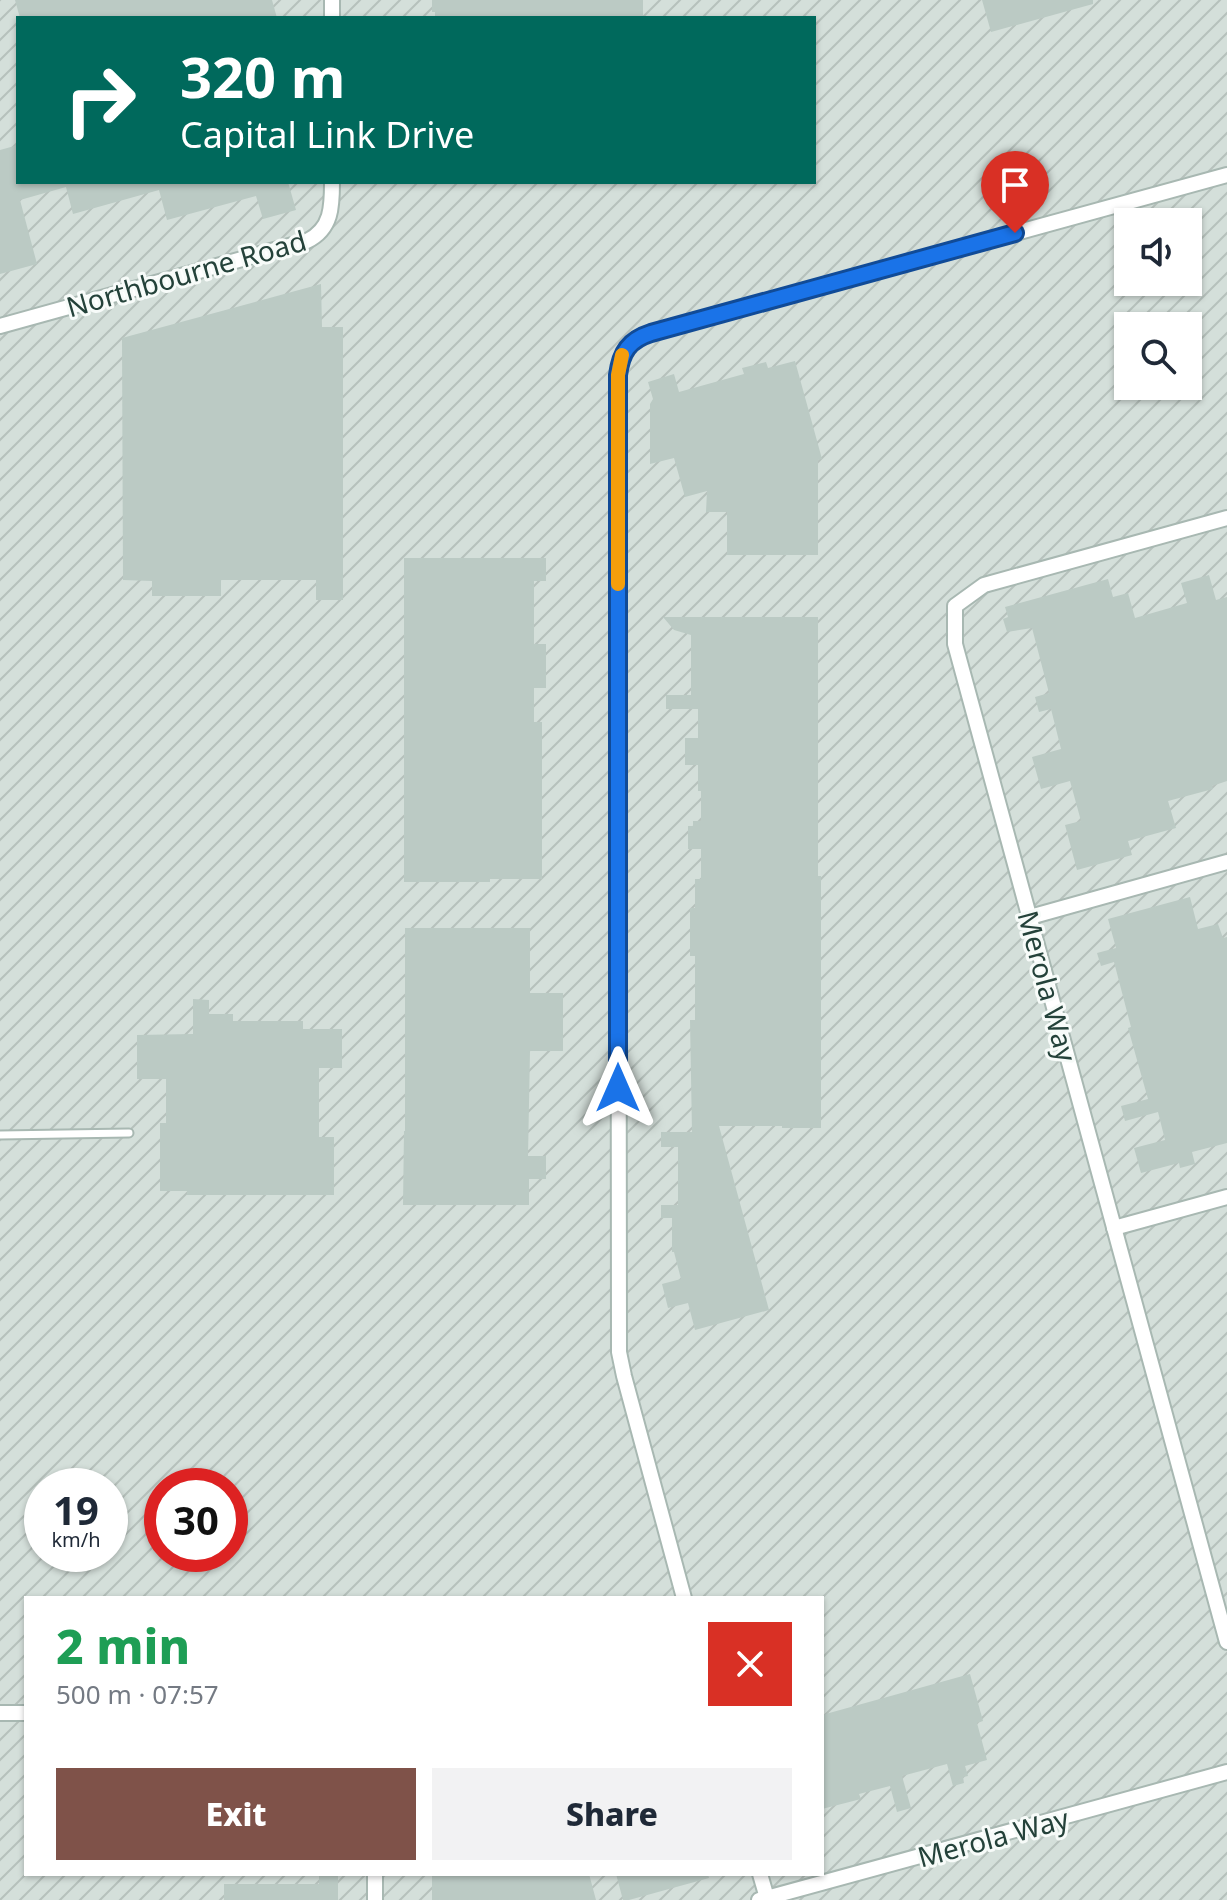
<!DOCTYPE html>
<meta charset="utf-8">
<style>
body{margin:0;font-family:"Noto Sans",sans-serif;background:#f2f2f3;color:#1f2937;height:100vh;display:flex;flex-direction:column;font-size:30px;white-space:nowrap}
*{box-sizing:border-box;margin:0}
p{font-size:26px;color:#747a83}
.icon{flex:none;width:44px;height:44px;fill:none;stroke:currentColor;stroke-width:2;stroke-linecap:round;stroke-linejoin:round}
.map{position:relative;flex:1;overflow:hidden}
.side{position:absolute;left:24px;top:1596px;width:800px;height:280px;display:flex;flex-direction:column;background:#fff;border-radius:0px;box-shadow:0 2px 6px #0004}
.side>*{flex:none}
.hud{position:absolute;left:16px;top:16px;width:800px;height:168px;border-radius:0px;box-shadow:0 2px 6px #0004;background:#00695c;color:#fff;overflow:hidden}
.tools{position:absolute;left:1114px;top:208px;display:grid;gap:16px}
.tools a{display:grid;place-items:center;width:88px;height:88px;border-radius:0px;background:#fff;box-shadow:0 2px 6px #0004;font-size:40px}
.speed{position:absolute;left:24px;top:1468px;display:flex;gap:16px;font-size:40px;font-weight:700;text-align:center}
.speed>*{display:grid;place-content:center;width:104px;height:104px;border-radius:50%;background:#fff;box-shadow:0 2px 6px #0004;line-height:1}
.speed small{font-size:20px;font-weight:400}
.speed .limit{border:12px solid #d22;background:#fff;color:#111}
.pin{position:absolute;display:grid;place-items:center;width:68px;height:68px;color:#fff;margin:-82px -34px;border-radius:50% 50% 50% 0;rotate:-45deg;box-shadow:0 0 8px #0007}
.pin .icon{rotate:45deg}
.me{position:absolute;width:88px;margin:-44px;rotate:0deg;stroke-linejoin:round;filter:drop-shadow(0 0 6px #0008)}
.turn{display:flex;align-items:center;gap:28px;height:168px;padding:0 32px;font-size:36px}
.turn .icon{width:104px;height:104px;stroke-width:2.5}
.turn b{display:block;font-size:56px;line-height:68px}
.round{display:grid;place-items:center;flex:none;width:84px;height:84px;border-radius:0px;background:#f2f2f3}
.summary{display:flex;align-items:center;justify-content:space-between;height:136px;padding:0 32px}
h1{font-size:48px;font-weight:800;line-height:60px;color:#1e9e55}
.action{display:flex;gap:16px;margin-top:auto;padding:16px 32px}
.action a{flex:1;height:92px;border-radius:0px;background:#7f5249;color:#fff;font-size:32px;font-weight:800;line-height:92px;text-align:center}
.action a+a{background:#f2f2f3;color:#1f2937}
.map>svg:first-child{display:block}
.industrial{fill:url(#industrial-furrows);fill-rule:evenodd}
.building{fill:#bbcac4}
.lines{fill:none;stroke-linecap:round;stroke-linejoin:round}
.service-casing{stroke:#a8b8b2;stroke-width:11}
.minor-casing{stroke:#a8b8b2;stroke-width:18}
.service{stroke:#fff;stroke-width:7}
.minor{stroke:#fff;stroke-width:14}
.route-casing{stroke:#114b97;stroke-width:20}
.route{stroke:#1a73e8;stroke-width:14}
.slow{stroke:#f59e0b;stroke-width:14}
.labels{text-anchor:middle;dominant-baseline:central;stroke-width:6;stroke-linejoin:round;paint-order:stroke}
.street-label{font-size:28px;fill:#24423a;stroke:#f7fbf9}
</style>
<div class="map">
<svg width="1227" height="1900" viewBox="0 0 1227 1900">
<defs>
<pattern id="industrial-furrows" width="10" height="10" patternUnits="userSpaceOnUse" patternTransform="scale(2)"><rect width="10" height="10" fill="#d4dfda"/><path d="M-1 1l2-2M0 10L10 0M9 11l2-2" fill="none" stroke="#b6c1bc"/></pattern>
</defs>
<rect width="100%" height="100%" fill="#e6efeb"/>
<path class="industrial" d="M 0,0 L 1227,0 L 1227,1900 L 0,1900 ZM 18,18 L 814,18 L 814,182 L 18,182 ZM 1128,222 L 1188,222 L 1188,282 L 1128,282 ZM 1128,326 L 1188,326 L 1188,386 L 1128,386 ZM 42,1486 L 110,1486 L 110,1554 L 42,1554 ZM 162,1486 L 230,1486 L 230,1554 L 162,1554 ZM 26,1598 L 822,1598 L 822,1874 L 26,1874 Z"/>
<g class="building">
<path d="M 15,0 L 272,0 L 277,18 L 20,18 Z"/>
<path d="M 432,0 L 643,0 L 643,18 L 435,18 L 435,12 L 432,12 Z"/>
<path d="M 982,0 L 1093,0 L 1093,4 L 991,32 Z"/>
<path d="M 18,145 L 18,182 L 288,182 L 296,210 L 263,219 L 256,196 L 167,220 L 159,190 L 73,214 L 66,187 L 20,200 L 37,264 L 0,274 L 0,150 Z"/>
<path d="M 321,284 L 322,327 L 343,327 L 343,600 L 316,600 L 316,580 L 221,580 L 221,596 L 152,596 L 152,581 L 123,580 L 122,338 Z"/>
<path d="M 795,361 L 822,459 L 818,460 L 818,555 L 727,555 L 727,512 L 706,512 L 707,491 L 685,497 L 674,458 L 650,464 L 650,404 L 653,399 L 648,382 L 674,374 L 679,392 L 744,374 L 742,368 L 766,362 L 768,368 Z"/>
<path d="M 404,558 L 546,558 L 546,581 L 534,581 L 534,644 L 546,644 L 546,688 L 534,688 L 534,722 L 542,722 L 542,879 L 490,879 L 490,882 L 404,882 Z"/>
<path d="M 1209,575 L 1216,600 L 1227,597 L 1227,781 L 1212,786 L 1213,789 L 1168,801 L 1176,828 L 1128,841 L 1132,855 L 1077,870 L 1065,825 L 1081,821 L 1070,781 L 1041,789 L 1032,757 L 1061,749 L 1051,709 L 1039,712 L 1035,697 L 1049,693 L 1032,628 L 1007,632 L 1003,619 L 1008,617 L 1005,607 L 1108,579 L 1113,597 L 1128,593 L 1135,618 L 1187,603 L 1181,583 Z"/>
<path d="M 663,617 L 818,617 L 818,876 L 821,876 L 821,1128 L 782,1128 L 782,1126 L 719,1126 L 769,1310 L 695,1330 L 688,1303 L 668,1308 L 662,1284 L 681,1279 L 674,1252 L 672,1252 L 672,1218 L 661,1218 L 661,1205 L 678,1205 L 678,1147 L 661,1147 L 661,1132 L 692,1132 L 690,1020 L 695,1020 L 695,956 L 690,956 L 690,908 L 695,908 L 695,879 L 701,879 L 701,849 L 688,849 L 688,826 L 693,826 L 693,821 L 701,821 L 701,791 L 698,791 L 698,765 L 685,765 L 685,738 L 698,738 L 698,709 L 666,709 L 666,695 L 691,695 L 691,635 L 674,630 Z"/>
<path d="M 1190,897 L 1198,929 L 1218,924 L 1223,938 L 1227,937 L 1227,1143 L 1192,1152 L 1195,1164 L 1180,1168 L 1179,1163 L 1141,1173 L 1134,1148 L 1165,1140 L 1158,1112 L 1125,1121 L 1121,1106 L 1148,1099 L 1128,1028 L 1131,1027 L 1114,962 L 1101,966 L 1097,953 L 1116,948 L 1108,919 Z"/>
<path d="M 405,928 L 530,928 L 530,993 L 563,993 L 563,1051 L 530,1051 L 528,1156 L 546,1156 L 546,1179 L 529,1179 L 529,1205 L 403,1205 L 404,1131 L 405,1131 Z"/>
<path d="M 193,999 L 209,1000 L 209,1014 L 233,1014 L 233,1021 L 303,1021 L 303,1029 L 342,1029 L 342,1068 L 319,1068 L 319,1137 L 334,1137 L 334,1195 L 187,1195 L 187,1191 L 160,1191 L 160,1123 L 166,1123 L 166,1079 L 137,1079 L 137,1035 L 193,1034 Z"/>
<path d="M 970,1674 L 983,1721 L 977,1723 L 987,1760 L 965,1766 L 968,1776 L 963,1777 L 964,1783 L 953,1786 L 947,1764 L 902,1776 L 911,1808 L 897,1812 L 890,1786 L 859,1794 L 861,1799 L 822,1809 L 822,1715 Z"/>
<path d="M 319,1874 L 338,1874 L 338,1900 L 224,1900 L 224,1884 L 319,1884 Z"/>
<path d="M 432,1874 L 589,1874 L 596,1900 L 432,1900 Z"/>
<path d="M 616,1874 L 708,1874 L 709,1878 L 629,1900 L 623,1900 Z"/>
</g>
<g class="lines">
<g class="service-casing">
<path id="service" d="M 0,1135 L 129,1133"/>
</g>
<g class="minor-casing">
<g id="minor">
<path d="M 332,0 L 332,18"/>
<path d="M 0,326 L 307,241 C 332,229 332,206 332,182"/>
<path d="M 1227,518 L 984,585 L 955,606 L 955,644 L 1227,1642"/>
<path d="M 1030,917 L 1227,862"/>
<path d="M 1114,1228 L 1227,1197"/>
<path d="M 684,1598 L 624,1376 L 619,1352 L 618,375 C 620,352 630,340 651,333 L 1227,175"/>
<path d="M 0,1713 L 26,1713"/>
<path d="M 760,1874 L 767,1898"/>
<path d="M 375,1900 L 375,1874"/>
<path d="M 759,1900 L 1227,1772"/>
</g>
</g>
<use href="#service" class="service"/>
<use href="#minor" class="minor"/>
</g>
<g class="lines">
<g class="route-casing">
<path id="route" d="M 618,1088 L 618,375 C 621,352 629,340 651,333 L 1015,233"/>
</g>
<use href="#route" class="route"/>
<path class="slow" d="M 618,584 L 618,375 L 622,355"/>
</g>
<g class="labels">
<g class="street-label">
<text transform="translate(186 273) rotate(-16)">Northbourne Road</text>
<text transform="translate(1048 986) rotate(75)">Merola Way</text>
<text transform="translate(993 1837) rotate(-15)">Merola Way</text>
</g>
</g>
</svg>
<div class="tools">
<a><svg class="icon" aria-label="sound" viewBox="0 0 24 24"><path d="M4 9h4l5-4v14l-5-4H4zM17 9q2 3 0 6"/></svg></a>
<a><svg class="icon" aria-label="search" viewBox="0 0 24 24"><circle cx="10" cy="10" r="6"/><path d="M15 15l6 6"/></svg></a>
</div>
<div class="speed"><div>19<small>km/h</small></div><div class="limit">30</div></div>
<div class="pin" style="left:1015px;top:233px;background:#d93025"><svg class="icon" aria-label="arrive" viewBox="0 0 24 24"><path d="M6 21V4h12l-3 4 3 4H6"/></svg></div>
<svg class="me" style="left:618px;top:1088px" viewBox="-20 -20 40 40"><path d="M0-17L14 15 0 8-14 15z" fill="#1a73e8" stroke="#fff" stroke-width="4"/></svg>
<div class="hud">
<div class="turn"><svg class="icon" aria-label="right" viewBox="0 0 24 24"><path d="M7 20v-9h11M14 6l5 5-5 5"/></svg><div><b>320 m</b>Capital Link Drive</div></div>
</div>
<section class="side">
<div class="summary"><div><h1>2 min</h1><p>500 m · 07:57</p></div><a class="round" style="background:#d93025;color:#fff"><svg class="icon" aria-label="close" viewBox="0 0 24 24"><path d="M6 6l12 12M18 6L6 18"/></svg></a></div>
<div class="action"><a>Exit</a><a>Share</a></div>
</section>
</div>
